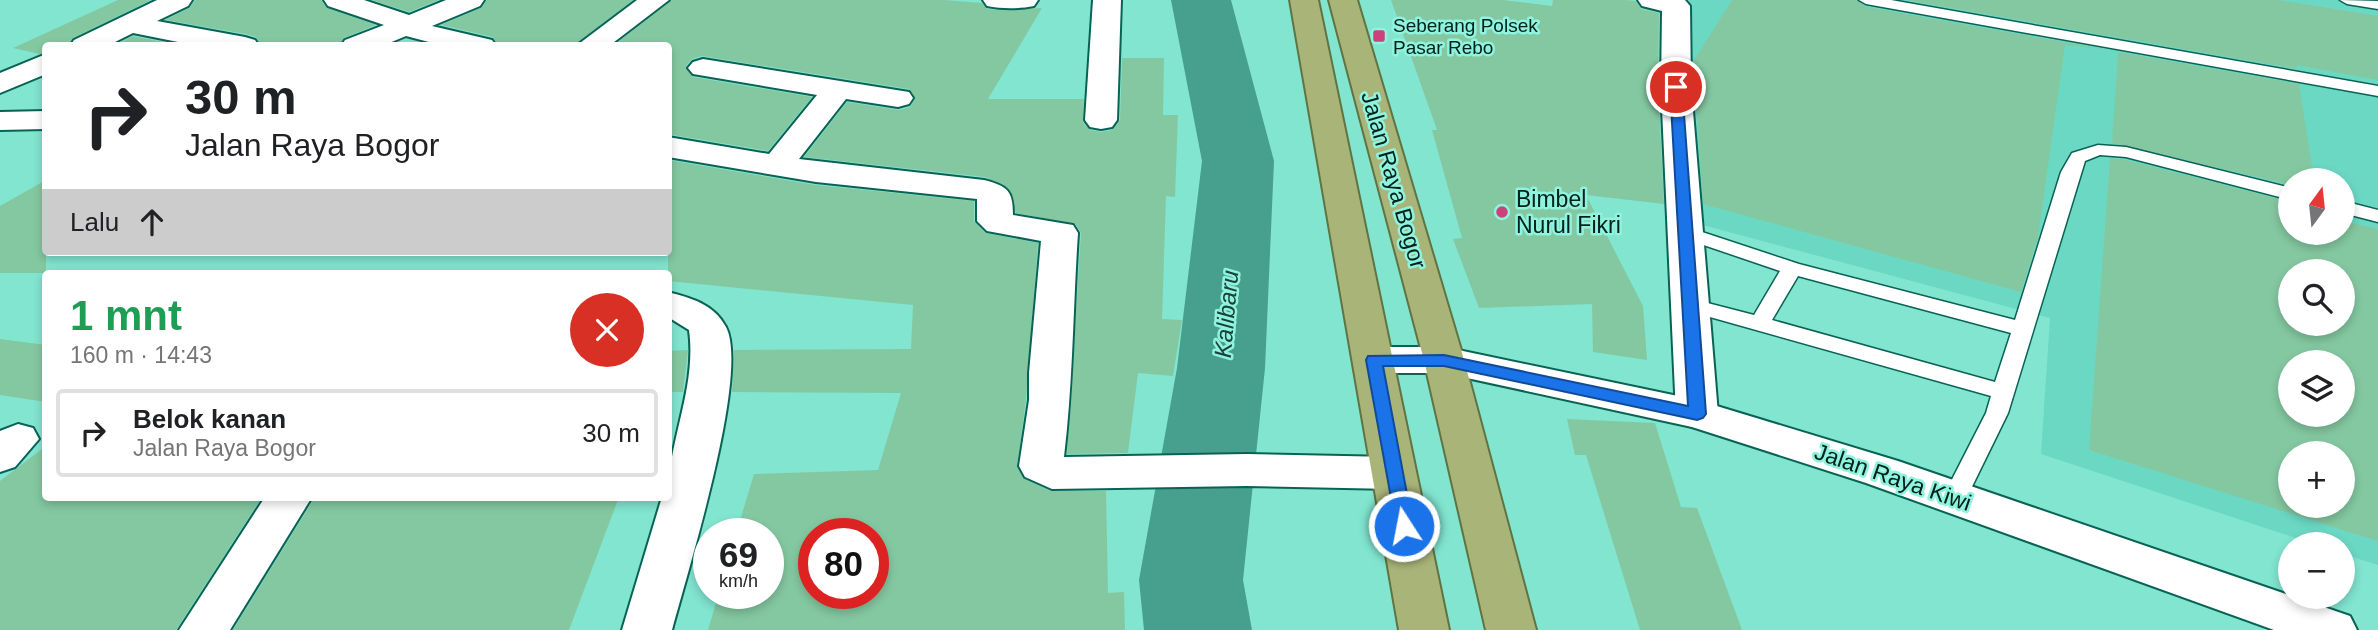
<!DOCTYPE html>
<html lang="id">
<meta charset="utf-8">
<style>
body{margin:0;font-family:Arial,sans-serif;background:#f6f6f6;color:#202124;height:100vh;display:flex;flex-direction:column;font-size:26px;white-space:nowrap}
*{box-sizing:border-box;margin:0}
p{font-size:23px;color:#757577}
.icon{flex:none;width:38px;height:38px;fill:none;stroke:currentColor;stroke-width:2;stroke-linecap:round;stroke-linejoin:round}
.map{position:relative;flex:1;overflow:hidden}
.sheet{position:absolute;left:42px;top:270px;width:630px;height:231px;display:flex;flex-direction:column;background:#fff;border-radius:7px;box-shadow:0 4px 10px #0003}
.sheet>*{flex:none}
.top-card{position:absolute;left:42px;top:42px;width:630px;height:214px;border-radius:7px;box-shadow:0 4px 10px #0003;background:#fff;color:#202124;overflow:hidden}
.needle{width:46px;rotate:15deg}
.buttons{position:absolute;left:2278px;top:168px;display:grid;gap:14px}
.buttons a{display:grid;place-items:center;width:77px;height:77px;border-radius:50%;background:#fff;box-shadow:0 4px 10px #0003;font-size:35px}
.speed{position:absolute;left:693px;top:518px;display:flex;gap:14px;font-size:35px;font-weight:700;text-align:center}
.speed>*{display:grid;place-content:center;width:91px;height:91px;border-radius:50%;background:#fff;box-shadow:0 4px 10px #0003;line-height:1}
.speed small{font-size:18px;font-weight:400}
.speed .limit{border:10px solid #d22;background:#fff;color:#111}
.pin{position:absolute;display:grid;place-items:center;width:60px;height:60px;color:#fff;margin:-30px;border:4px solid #fff;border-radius:50%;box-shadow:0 2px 7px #0007}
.me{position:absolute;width:77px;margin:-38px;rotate:349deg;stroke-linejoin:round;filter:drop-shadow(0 0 5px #0008)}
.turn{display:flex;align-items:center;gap:24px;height:147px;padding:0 28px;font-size:32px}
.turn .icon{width:91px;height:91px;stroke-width:2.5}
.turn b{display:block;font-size:49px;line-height:60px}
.then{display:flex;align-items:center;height:66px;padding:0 28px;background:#0003;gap:14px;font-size:26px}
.round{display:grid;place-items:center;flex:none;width:74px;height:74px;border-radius:37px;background:#f6f6f6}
.summary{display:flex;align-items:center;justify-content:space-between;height:119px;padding:0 28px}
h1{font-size:42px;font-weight:600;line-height:52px;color:#1e9e55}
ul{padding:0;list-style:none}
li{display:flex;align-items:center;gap:21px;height:88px;margin:0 14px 10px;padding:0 14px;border:4px solid #e0e0e0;border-radius:7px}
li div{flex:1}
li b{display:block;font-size:26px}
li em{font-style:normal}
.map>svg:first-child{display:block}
.built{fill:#6bd8c3;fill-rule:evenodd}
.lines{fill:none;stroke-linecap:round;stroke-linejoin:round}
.river{fill:#479f8e;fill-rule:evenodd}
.building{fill:#84c8a1;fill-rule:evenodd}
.service-casing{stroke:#096355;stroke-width:3}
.minor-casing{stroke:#096355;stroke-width:4}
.tertiary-casing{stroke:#096355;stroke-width:4}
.trunk-casing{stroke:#5f7442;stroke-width:4}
.service{fill:#fff;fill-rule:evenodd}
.minor{fill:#fff;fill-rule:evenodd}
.tertiary{fill:#fff;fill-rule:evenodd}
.trunk{fill:#a8b478;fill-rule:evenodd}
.route{fill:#1a73e8;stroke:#114b97;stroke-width:2}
.poi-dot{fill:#cb427b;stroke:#8ff3dd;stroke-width:2.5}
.labels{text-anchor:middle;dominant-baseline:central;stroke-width:5;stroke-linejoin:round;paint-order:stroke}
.far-poi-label{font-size:19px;fill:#01211c;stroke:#8ff3dd;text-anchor:start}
.street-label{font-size:23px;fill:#01211c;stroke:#8ff3dd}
.poi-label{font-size:23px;fill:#01211c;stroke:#8ff3dd;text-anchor:start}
.water-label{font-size:24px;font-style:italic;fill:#1a423a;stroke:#8ff3dd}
</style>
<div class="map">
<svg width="2378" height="630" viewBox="0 0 2378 630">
<rect width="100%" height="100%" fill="#81e5d0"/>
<path class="built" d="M 1689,0 L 2378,0 L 2378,565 L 2343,554 L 2343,544 L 2314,544 L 2041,454 L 2050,318 L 1699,224 L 1677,87 ZM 2291,180 L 2343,180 L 2343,233 L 2291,233 ZM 2291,271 L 2343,271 L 2343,324 L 2291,324 ZM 2291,362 L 2343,362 L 2343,415 L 2291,415 ZM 2291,453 L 2343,453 L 2343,506 L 2291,506 Z"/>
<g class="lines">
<path class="river" d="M 1171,0 L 1231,0 L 1274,161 L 1265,368 L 1243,580 L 1252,630 L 1144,630 L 1139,580 L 1177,368 L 1202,161 Z"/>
</g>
<g class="building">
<path d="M 118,0 L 151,0 L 73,38 L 68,46 L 46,46 L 46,52 L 40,54 L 13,48 Z"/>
<path d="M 195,0 L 321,0 L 327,8 L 376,25 L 344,38 L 339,46 L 261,46 L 256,37 L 246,34 L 165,20 L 189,8 Z"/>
<path d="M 372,0 L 439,0 L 409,12 Z"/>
<path d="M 487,0 L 633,0 L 574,46 L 498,46 L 493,37 L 441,25 L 481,8 Z"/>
<path d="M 672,0 L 944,0 L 982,3 L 987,9 L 998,10 L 1042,8 L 988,99 L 1084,99 L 1083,122 L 1090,130 L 1101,132 L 1112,130 L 1120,120 L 1122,58 L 1164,58 L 1163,115 L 1178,115 L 1175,197 L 1166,196 L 1162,319 L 1182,320 L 1173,376 L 1138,373 L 1128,453 L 1067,454 L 1081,233 L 1075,224 L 1016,213 L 1009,189 L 985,177 L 804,157 L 847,102 L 899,110 L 910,107 L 915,99 L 909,89 L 702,56 L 692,59 L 686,66 L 693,77 L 812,97 L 768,151 L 668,134 L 668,46 L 618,42 Z"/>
<path d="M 1391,0 L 1503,0 L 1552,6 L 1553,0 L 1625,0 L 1636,1 L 1641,9 L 1659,13 L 1658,87 L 1664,204 L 1586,195 L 1643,306 L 1647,360 L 1593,352 L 1592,304 L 1479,308 L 1453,239 L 1462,238 L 1432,130 L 1437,130 Z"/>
<path d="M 1732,0 L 1857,0 L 1866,7 L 2103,49 L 2065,45 L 2038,237 L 2021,292 L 1703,204 L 1693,62 Z"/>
<path d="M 1906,0 L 2278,0 L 2378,16 L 2378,80 L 2296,65 L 2297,69 Z"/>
<path d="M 133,36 L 182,46 L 114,46 Z"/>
<path d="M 2118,52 L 2299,84 L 2314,180 L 2291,180 L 2291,185 L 2112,143 Z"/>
<path d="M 2110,158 L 2126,160 L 2291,202 L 2291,233 L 2343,233 L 2343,221 L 2378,229 L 2378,541 L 2089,450 ZM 2291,271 L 2343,271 L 2343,324 L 2291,324 ZM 2291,362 L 2343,362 L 2343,415 L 2291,415 ZM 2291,453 L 2343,453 L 2343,506 L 2291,506 Z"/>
<path d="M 668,160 L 816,185 L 974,201 L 974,221 L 985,233 L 1038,243 L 1026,400 L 1017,467 L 1024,479 L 1051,491 L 1106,491 L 1108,593 L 1124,592 L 1125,630 L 708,630 L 719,593 L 768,593 L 768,534 L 736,534 L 754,474 L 878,470 L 901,393 L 732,392 L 734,350 L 911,349 L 913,305 L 668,281 ZM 814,534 L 873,534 L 873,593 L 814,593 Z"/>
<path d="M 46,180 L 46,273 L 0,273 L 0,206 Z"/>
<path d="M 0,339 L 46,345 L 46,402 L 0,395 Z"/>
<path d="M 688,350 L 683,392 L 668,392 L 668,351 Z"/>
<path d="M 1567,419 L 1655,423 L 1681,507 L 1697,508 L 1742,630 L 1640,630 L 1586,455 L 1575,455 Z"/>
<path d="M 46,446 L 46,497 L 262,497 L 176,630 L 0,630 L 0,481 Z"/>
<path d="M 315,497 L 619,497 L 569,630 L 233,630 Z"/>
</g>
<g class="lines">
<g class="service-casing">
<g id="service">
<path d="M 1859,0 L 1891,0 L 2378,86 L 2378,96 L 1866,4 Z"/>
<path d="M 2340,0 L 2378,1 L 2378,9 L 2347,4 Z"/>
<path d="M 2098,145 L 2126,147 L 2291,188 L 2291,200 L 2126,157 L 2100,155 L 2085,161 L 2008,413 L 1963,505 L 1954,508 L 1945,505 L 1942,499 L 1986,413 L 1991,396 L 1685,310 L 1682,305 L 1692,299 L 1754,315 L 1780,271 L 1680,237 L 1677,233 L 1687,227 L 1799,264 L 2015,320 L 2061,172 L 2072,153 ZM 1798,276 L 2011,333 L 1995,382 L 1772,320 Z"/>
<path d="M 2343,201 L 2378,210 L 2378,222 L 2343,213 Z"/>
</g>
</g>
<g class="minor-casing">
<g id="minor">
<path d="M 157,0 L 192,0 L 188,6 L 157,21 L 245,37 L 255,40 L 259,46 L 198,46 L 133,33 L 107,46 L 70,46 L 74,40 Z"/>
<path d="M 324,0 L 364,0 L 409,15 L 446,0 L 484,0 L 480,6 L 432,26 L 492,40 L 496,46 L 444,46 L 406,36 L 382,46 L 341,46 L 345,40 L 384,25 L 328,6 Z"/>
<path d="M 637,0 L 669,0 L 609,46 L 576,46 Z"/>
<path d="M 983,0 L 1038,0 L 1034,6 C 1019,9 1002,9 987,6 Z"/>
<path d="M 1093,0 L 1121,0 L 1117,120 L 1112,127 L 1101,129 L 1090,127 L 1085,120 Z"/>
<path d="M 1638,0 L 1685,0 L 1690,6 L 1691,87 L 1718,414 L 1712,424 L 1697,428 L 1682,424 L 1676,414 L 1661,87 L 1662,11 L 1642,6 Z"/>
<path d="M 46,54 L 46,74 L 0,93 L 0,73 Z"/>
<path d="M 703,59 L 909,92 L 913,98 L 909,104 L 898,107 L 846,99 L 799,159 L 984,180 C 1008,186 1013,191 1013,215 L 1073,225 L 1078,233 C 1073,308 1073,383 1064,457 L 1247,454 L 1393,457 L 1409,462 L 1415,473 L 1409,484 L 1393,489 L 1247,486 L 1052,489 L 1025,477 L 1019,466 L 1029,400 L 1029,373 L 1041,241 L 987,231 L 977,221 L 977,199 L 816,182 L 668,157 L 668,137 L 769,154 L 817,95 L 693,74 L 688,68 L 693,62 Z"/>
<path d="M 46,111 L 46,129 L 0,130 L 0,112 Z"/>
<path d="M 668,292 C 691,298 714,304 726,327 C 750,373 687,574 672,630 L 622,630 L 662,497 L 668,497 C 668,440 697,388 689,330 L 668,317 Z"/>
<path d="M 18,424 L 33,428 L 39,439 L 15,467 L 0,472 L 0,431 Z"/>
<path d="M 265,497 L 312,497 L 230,630 L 179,630 Z"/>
</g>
</g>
<g class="tertiary-casing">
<path id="tertiary" d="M 1374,347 L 1444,347 L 1697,400 L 1898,461 L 2350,616 L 2357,630 L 2274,630 L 1866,483 L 1692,427 L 1444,373 L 1374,373 L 1360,369 L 1354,360 L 1360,351 Z"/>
</g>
<g class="trunk-casing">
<g id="trunk">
<path d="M 1290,0 L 1318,0 L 1449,630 L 1399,630 Z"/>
<path d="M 1329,0 L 1357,0 L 1464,360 L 1536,630 L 1486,630 L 1424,360 Z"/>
</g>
</g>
<use href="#service" class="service"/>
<use href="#minor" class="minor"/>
<use href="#tertiary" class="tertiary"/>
<use href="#trunk" class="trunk"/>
</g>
<path class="route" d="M 1676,83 L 1682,87 L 1706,414 L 1703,418 L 1697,420 L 1444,366 L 1383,366 L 1413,526 L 1404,533 L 1397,531 L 1366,360 L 1368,356 L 1444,355 L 1688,406 L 1670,87 Z"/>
<g class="poi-dot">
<rect x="1372" y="29" width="14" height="14" rx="3.5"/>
<circle cx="1502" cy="212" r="7"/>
</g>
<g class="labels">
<g class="far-poi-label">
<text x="1393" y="25">Seberang Polsek<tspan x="1393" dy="22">Pasar Rebo</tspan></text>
</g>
<g class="street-label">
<text transform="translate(1394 180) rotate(74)">Jalan Raya Bogor</text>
<text transform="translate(1893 477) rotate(19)">Jalan Raya Kiwi</text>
</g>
<g class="poi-label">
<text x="1516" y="199">Bimbel<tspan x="1516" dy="26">Nurul Fikri</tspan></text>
</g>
<g class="water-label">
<text transform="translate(1226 314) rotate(-85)">Kalibaru</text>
</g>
</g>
</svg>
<div class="buttons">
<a><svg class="needle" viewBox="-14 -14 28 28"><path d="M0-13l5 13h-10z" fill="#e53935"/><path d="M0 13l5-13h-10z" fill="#757577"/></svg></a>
<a><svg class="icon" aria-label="search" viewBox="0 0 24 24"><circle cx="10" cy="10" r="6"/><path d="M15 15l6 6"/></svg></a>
<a><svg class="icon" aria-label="layers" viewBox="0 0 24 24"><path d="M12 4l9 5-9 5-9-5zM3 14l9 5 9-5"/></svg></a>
<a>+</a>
<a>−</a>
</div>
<div class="speed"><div>69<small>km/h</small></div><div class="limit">80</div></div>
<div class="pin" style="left:1676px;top:87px;background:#d93025"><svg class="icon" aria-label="arrive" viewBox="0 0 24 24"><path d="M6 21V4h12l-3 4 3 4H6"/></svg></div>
<svg class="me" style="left:1404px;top:526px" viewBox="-20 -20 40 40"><circle r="17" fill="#1a73e8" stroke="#fff" stroke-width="3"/><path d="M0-11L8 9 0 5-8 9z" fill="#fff"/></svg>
<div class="top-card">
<div class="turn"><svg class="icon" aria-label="right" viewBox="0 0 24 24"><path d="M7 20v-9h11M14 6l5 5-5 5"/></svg><div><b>30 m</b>Jalan Raya Bogor</div></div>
<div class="then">Lalu<svg class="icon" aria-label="ahead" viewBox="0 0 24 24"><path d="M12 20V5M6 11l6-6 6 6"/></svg></div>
</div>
<section class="sheet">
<div class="summary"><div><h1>1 mnt</h1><p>160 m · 14:43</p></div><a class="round" style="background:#d93025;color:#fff"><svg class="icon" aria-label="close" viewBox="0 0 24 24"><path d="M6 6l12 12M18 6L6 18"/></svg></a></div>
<ul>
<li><svg class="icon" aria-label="right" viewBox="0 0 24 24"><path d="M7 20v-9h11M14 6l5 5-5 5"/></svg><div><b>Belok kanan</b><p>Jalan Raya Bogor</p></div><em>30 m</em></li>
</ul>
</section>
</div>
